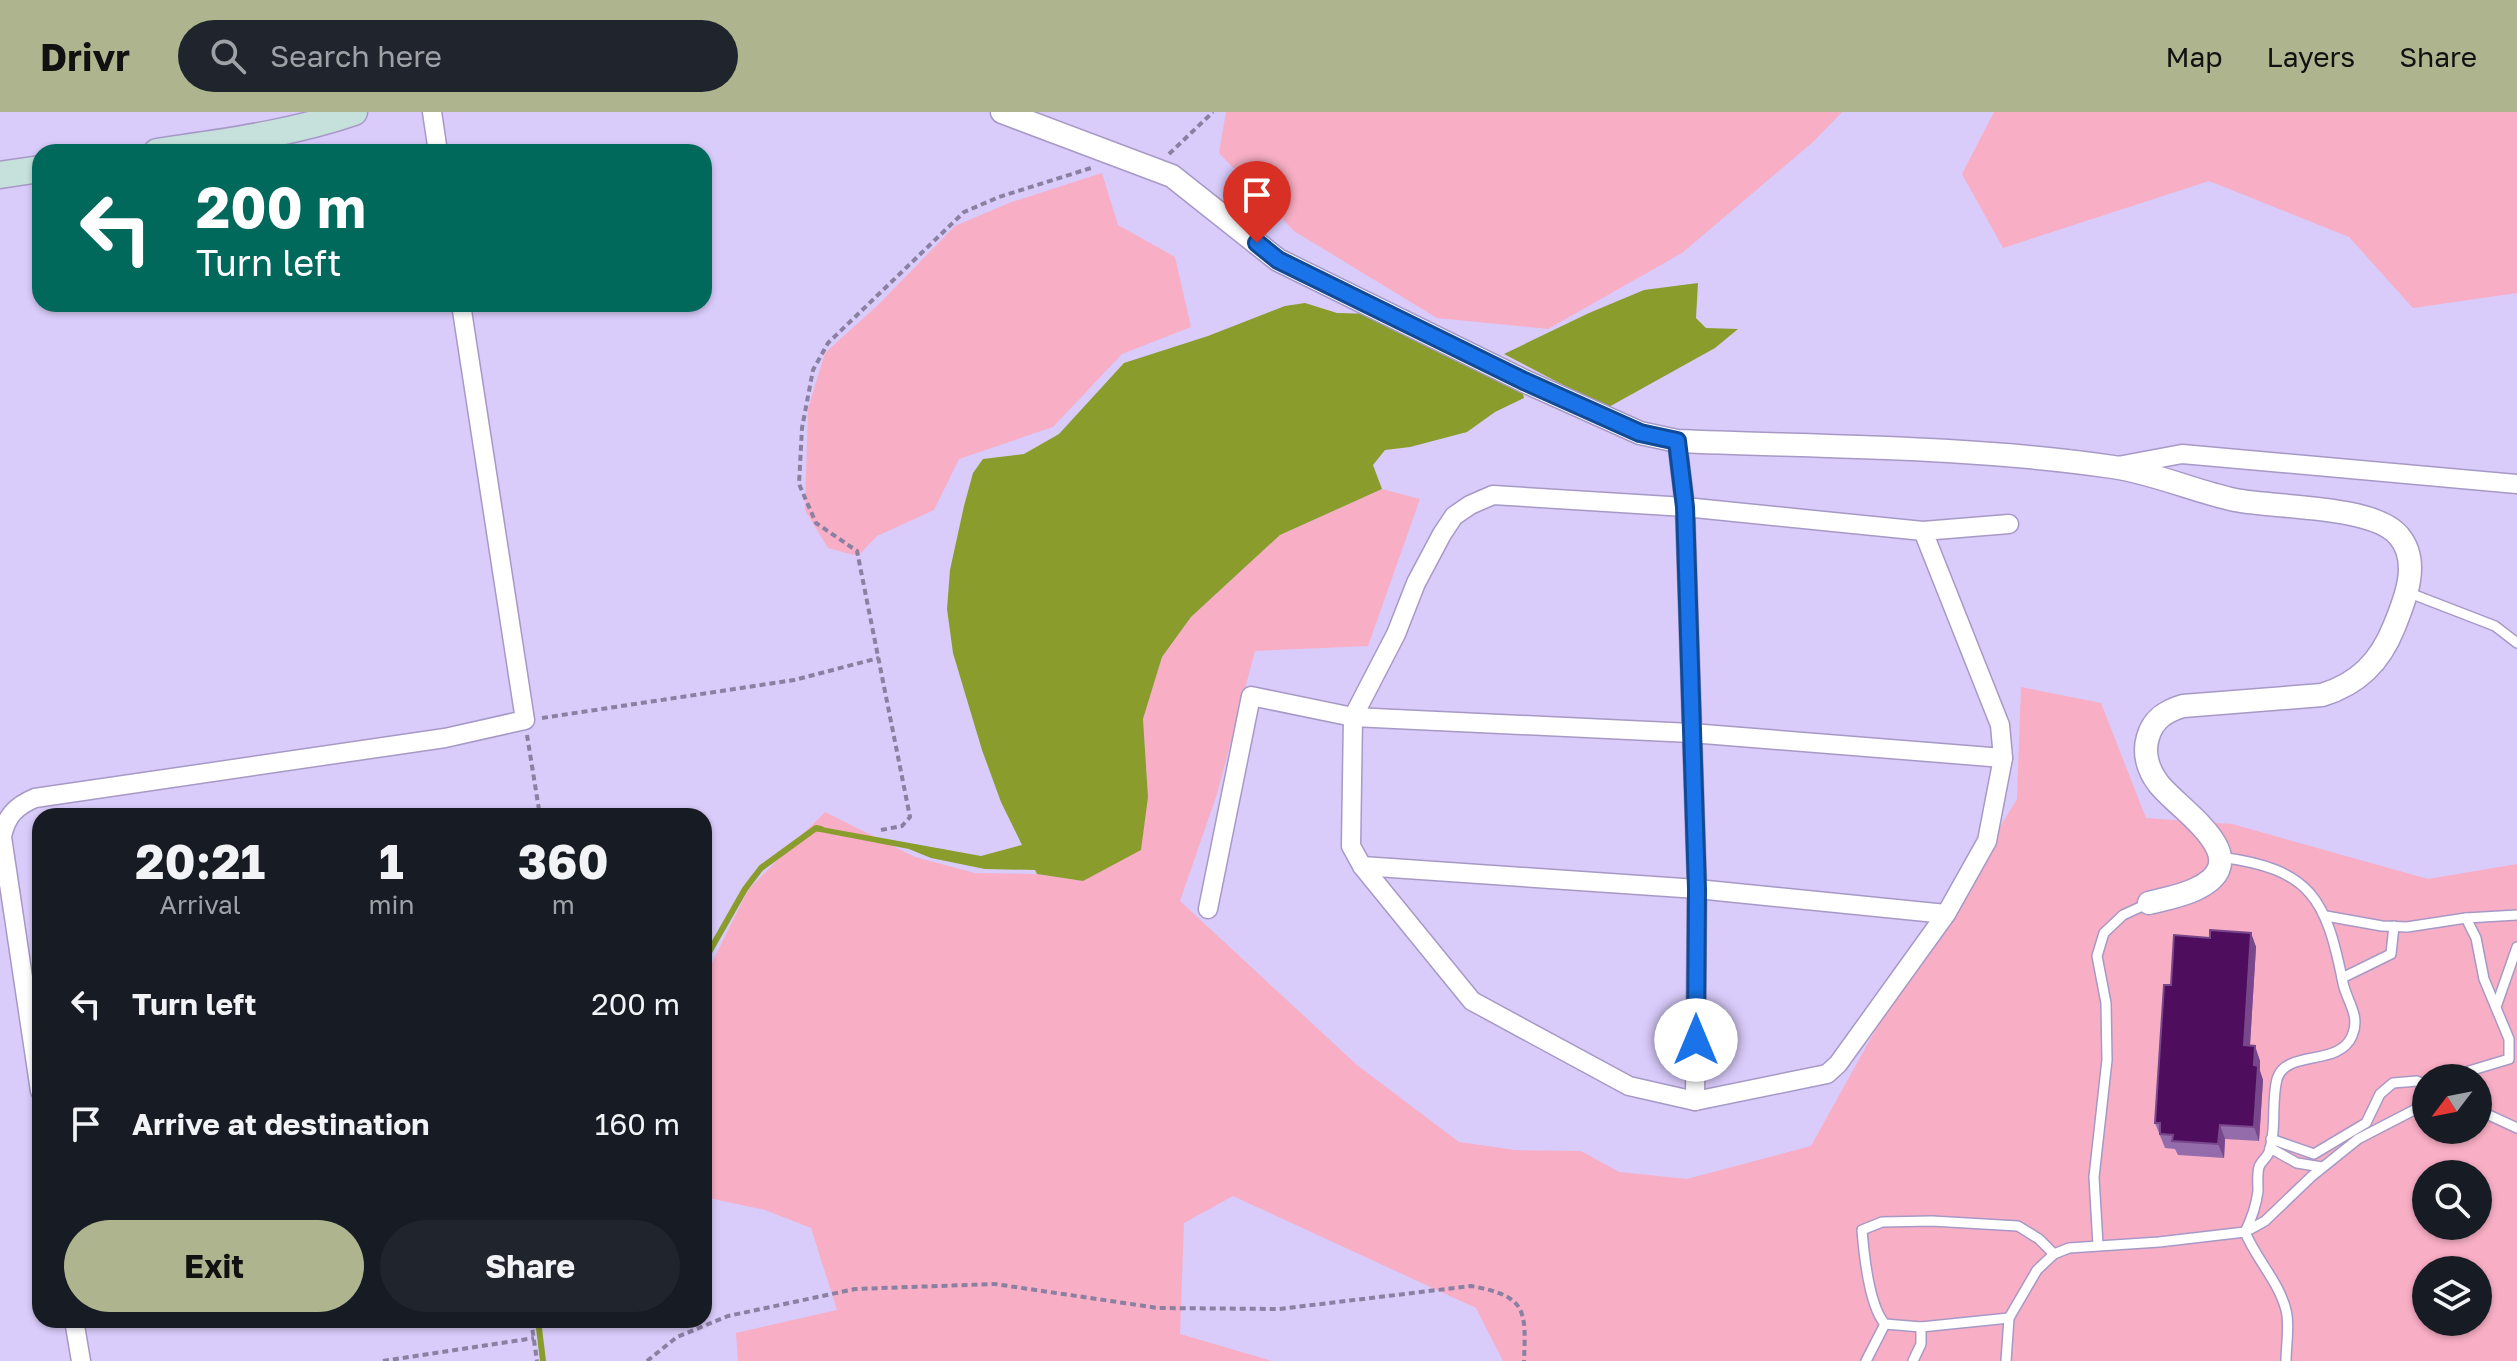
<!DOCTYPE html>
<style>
body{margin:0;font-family:"Golos Text",sans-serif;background:#20242c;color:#f1f3f6;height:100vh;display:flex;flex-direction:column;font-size:30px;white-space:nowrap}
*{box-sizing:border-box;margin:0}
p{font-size:26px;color:#9ea1a6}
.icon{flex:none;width:44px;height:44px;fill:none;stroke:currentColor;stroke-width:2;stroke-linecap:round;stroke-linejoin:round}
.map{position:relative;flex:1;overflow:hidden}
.side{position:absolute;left:32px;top:696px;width:680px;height:520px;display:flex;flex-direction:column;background:#171b24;border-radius:24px;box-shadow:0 2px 6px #0004}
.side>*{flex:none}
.top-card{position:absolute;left:32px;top:32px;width:680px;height:168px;border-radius:24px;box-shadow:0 2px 6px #0004;background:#00695c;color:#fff;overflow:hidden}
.needle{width:52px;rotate:238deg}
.tools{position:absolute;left:2412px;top:952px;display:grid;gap:16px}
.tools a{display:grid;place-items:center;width:80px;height:80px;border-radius:50%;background:#171b24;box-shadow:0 2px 6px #0004;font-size:40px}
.pin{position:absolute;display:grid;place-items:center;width:68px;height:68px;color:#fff;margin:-82px -34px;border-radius:50% 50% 50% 0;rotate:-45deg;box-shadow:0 0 8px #0007}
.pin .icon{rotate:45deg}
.me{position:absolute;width:88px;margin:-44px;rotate:0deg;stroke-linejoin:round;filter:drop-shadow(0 0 6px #0008)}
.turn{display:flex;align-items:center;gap:28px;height:168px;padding:0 32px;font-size:36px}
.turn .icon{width:104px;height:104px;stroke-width:2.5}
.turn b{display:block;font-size:56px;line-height:68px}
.eta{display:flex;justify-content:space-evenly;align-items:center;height:136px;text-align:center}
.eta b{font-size:48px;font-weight:700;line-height:56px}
.button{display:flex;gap:16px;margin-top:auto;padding:16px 32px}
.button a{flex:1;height:92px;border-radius:48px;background:#adb48e;color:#111;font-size:32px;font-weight:700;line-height:92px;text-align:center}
.button a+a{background:#20242c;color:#f1f3f6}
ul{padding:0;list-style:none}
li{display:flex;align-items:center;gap:24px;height:120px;padding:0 32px}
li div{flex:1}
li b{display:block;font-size:30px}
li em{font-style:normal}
header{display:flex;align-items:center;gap:48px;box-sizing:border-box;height:112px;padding:0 40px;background:#adb48e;color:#111}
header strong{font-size:38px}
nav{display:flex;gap:44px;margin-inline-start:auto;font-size:28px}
.search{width:560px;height:72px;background:#20242c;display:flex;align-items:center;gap:20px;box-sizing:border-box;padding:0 28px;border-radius:44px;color:#9ea1a6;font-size:30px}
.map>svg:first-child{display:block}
.green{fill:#f8aec5;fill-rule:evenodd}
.water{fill:#899c2c}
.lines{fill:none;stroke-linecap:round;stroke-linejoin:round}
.stream{stroke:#899c2c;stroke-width:6}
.service-casing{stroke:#a799c6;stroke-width:12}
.minor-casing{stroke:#a799c6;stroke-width:21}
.tertiary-casing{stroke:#a799c6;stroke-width:25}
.secondary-casing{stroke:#a799c6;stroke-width:29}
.path{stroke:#8a80a2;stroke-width:4;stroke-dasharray:6 4;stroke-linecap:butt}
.service{stroke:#fff;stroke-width:9}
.minor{stroke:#fff;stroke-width:18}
.tertiary{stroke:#fff;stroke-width:22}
.secondary{stroke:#c6e1dc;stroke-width:26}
.wall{fill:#946cac}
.shaded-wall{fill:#78478c}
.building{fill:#4e0e5d;stroke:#78478c;stroke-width:2}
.route-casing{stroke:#114b97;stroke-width:20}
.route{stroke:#1a73e8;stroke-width:14}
</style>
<header>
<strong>Drivr</strong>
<div class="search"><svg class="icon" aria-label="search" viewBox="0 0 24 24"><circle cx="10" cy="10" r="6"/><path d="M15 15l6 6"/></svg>Search here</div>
<nav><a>Map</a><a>Layers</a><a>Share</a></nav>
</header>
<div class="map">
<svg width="2517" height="1249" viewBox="0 0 2517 1249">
<rect width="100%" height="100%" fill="#d9cbfa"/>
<g class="green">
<path d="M 1226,0 L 1842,0 L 1813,30 L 1682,141 L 1548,217 L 1437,206 L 1294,119 L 1219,41 Z"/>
<path d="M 1994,0 L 2517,0 L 2517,181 L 2413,196 L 2349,125 L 2209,69 L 2003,136 L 1962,62 Z"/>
<path d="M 1102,61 L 1118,113 L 1175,145 L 1191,215 L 1122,242 L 1053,315 L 959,347 L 934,398 L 877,424 L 858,444 L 828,436 L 805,398 L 808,297 L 825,241 L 878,193 L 955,114 L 1009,91 Z"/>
<path d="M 1382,377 L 1420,387 L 1368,534 L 1255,539 L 1217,682 L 1180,789 L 1357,953 L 1459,1030 L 1515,1038 L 1581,1039 L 1619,1060 L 1687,1067 L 1811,1034 L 1872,924 L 2017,687 L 2021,575 L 2101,591 L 2146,706 L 2232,712 L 2428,767 L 2517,752 L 2517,1249 L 1503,1249 L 1476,1196 L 1233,1084 L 1184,1111 L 1180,1222 L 1272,1249 L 738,1249 L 736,1221 L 837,1198 L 811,1116 L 765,1098 L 704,1085 L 704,867 L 748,778 L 825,700 L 915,745 L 975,761 L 1037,762 L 1083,769 L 1148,685 L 1143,607 L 1162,545 L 1191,505 L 1280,423 ZM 2426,966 L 2478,966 L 2478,1018 L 2426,1018 ZM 2426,1062 L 2478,1062 L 2478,1114 L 2426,1114 ZM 2426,1158 L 2478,1158 L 2478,1210 L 2426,1210 Z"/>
</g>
<g class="water">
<path d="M 1698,171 L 1696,206 L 1706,216 L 1738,217 L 1715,236 L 1607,296 L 1504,242 L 1589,201 L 1644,178 Z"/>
<path d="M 1305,191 L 1337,201 L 1376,202 L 1521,274 L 1524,286 L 1495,300 L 1467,320 L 1410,335 L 1385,338 L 1373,353 L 1382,377 L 1280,423 L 1191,505 L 1162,545 L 1143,607 L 1148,685 L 1141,738 L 1083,769 L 1037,762 L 1035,758 L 985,757 L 931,746 L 909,737 L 815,719 L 816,714 L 981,744 L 1022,733 L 1001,690 L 982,638 L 953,541 L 947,497 L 950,458 L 964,394 L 973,361 L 983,347 L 1024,342 L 1059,322 L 1124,251 L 1208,224 L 1285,194 Z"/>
</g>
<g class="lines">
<g class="stream">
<path d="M 704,849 L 745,777 L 761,756 L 816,716 L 821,717"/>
<path d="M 538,1208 L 543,1249"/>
</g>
<g class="service-casing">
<g id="service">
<path d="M 2407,480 L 2495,514 L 2517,531"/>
<path d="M 2220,745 C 2312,757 2326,787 2343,871 C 2347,890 2361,904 2352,924 C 2339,955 2286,937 2277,967 C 2271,990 2277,1017 2269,1040 C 2267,1046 2261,1049 2259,1055 C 2257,1062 2258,1072 2258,1079 C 2256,1095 2252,1106 2245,1120 C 2256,1147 2279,1170 2286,1198 C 2290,1213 2286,1233 2286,1249"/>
<path d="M 2326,804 L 2382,814 L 2407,815 L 2466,806 L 2517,803"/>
<path d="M 2342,866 L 2391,842 L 2394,814"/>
<path d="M 2496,895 L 2517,835"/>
<path d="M 2458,966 L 2469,959 L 2509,947 L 2509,927 L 2484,867 L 2476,826 L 2466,806"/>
<path d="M 2478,998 L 2517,1016"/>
<path d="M 2271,1027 L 2314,1042 L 2366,1011 L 2380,982 L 2393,971 L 2417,969 L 2426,973"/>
<path d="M 2270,1036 L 2297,1051 L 2322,1055"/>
<path d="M 2098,1133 L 2094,1065 L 2107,948 L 2106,891 L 2097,844 L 2104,821 L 2123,803 L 2149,791"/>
<path d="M 1921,1215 L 2009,1206"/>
<path d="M 1866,1249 L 1885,1212"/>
<path d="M 1913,1249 L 1921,1232 L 1921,1215 L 1885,1212 C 1869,1194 1864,1143 1862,1118 L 1882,1110 L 1932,1109 L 2018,1114 L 2039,1127 L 2054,1142"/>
<path d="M 2006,1249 L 2009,1206 L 2037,1158 L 2054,1142 L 2069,1136 L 2159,1130 L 2245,1120 L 2265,1109 L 2312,1064 L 2358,1027 L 2416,997 L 2426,988"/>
</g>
</g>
<g class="minor-casing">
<g id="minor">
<path d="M 432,0 L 438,40"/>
<path d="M 1677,329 L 1685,395 L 1697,777 L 1695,989"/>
<path d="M 2118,354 L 2182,342 L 2517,372"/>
<path d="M 1923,419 L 2000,613 L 2003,646 L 1987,729 L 1946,802 L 1838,952 L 1827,962 L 1695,989 L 1629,974 L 1472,889 L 1362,754 L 1351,734 L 1353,605 L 1396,522 L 1416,471 L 1442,422 L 1454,404 L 1470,393 L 1493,383 L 1685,395 L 1923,419 L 2009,412"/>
<path d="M 1362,754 L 1697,777 L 1946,802"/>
<path d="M 1208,797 L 1251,584 L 1353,605 L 1691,621 L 2003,646"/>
<path d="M 40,979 L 2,725 C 6,704 16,694 35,686 L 445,626 L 525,608 L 461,192"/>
<path d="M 74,1208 L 81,1249"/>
</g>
</g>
<g class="tertiary-casing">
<path id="tertiary" d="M 1002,0 L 1172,64 L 1278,148 L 1524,269 L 1640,321 L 1677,329 C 1822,335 1969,334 2113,355 C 2154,361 2194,379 2235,388 C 2275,396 2374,393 2399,424 C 2421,450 2405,488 2394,515 C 2380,550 2358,572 2322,583 L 2183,594 C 2166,599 2153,607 2148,625 C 2143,641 2148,658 2158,671 C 2177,697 2261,746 2196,777 C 2182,784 2164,787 2149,791"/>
</g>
<g class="secondary-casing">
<g id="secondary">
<path d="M 157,40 C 224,30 290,22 354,0"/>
<path d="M 0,63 L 40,57"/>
</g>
</g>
<g class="path">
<path d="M 1169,42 L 1213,0"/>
<path d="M 542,606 L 794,568 L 879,546"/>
<path d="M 527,623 L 540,704"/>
<path d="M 881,718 L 902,714 L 910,705 L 857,439 L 816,411 L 799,372 L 802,316 L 813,258 L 828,231 L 964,100 L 999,85 L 1094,55"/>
<path d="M 531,1208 L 537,1249"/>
<path d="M 383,1249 L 534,1226"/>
<path d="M 647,1249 L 677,1225 L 728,1204 L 855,1177 L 995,1172 L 1158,1196 L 1279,1197 L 1471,1174 C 1527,1184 1526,1198 1524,1249"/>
</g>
<use href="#service" class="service"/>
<use href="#minor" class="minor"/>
<use href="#tertiary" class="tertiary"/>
<use href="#secondary" class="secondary"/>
</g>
<path class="wall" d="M 2251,821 L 2256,835 L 2250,934 L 2255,934 L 2260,949 L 2260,959 L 2263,968 L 2259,1029 L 2225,1027 L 2224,1046 L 2178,1043 L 2175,1037 L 2165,1036 L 2155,1011 L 2171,873 Z"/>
<g class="shaded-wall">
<path d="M 2251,821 L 2256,835 L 2249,948 L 2244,933 Z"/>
<path d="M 2255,934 L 2260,949 L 2260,959 L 2263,968 L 2259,1029 L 2254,1015 Z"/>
<path d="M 2220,1013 L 2225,1027 L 2224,1046 L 2218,1032 Z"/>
</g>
<path class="building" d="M 2210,818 L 2251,821 L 2244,933 L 2255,934 L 2254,953 L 2258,954 L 2254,1015 L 2220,1013 L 2218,1032 L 2172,1029 L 2173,1023 L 2160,1022 L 2160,1011 L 2155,1011 L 2164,873 L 2171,873 L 2174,823 L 2210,826 Z"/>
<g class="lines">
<g class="route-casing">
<path id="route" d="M 1257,131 L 1278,148 L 1524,269 L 1640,321 L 1677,329 L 1685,395 L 1697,777 L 1696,928"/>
</g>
<use href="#route" class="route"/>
</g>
</svg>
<div class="tools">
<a><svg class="needle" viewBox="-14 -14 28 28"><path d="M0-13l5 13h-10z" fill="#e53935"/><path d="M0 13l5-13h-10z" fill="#9ea1a6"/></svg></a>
<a><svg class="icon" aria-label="search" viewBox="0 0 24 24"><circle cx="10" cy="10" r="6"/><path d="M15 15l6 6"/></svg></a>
<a><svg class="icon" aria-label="layers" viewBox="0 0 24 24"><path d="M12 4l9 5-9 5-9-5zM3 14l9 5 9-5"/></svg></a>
</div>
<div class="pin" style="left:1257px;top:131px;background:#d93025"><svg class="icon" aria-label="arrive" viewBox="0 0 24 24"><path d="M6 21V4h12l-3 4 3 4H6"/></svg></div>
<svg class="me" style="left:1696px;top:928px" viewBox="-20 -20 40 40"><circle r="19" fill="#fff"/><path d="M0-13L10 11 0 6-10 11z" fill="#1a73e8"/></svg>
<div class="top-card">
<div class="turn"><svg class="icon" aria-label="left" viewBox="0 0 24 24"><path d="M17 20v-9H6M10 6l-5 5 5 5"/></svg><div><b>200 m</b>Turn left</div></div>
</div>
<section class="side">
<div class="eta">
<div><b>20:21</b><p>Arrival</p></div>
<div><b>1</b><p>min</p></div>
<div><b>360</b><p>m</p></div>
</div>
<ul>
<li><svg class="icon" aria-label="left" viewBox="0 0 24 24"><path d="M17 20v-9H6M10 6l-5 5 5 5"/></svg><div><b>Turn left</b></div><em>200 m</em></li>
<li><svg class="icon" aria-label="arrive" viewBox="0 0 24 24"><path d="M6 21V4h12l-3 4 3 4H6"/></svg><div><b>Arrive at destination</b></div><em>160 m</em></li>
</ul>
<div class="button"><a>Exit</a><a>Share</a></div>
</section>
</div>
